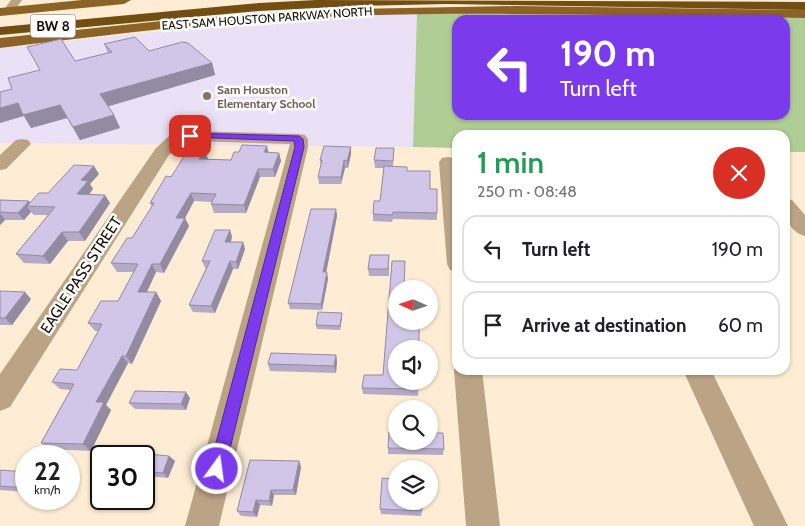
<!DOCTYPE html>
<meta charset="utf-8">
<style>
body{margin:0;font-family:Cabin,sans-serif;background:#f6f6f6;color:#202124;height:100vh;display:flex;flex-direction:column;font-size:19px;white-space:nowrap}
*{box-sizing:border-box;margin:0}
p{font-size:16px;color:#757577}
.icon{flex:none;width:28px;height:28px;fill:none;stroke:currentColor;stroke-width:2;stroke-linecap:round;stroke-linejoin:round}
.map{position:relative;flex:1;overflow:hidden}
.side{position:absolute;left:452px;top:130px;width:338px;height:245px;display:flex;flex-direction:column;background:#fff;border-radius:15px;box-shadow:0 1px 4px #0004}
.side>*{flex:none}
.banner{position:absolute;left:452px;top:15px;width:338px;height:105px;border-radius:15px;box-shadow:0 1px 4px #0004;background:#7c3aed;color:#fff;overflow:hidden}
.needle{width:32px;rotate:273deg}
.controls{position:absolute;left:388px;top:280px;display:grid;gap:10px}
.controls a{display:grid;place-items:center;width:50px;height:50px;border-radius:50%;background:#fff;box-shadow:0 1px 4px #0004;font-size:25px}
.speed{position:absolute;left:15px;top:445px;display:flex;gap:10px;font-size:25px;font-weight:700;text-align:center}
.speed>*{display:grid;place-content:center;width:65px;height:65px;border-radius:50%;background:#fff;box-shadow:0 1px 4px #0004;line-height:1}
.speed small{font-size:12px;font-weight:400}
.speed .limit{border:2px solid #111;border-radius:8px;background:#fff;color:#111}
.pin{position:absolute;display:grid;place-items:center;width:42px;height:42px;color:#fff;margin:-21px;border-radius:10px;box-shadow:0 2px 8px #0006}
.me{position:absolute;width:55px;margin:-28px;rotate:14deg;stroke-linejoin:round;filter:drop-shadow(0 0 4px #0008)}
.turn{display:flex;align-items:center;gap:18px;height:105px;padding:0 25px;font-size:22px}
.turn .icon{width:65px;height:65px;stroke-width:2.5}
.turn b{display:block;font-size:35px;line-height:42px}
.round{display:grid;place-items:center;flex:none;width:52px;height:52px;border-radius:26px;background:#f6f6f6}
.summary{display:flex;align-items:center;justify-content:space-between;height:85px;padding:0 25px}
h1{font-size:30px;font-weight:600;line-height:38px;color:#1e9e55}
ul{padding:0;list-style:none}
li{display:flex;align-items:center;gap:15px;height:68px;margin:0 10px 8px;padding:0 15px;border:2px solid #e0e0e0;border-radius:15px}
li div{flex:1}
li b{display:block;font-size:19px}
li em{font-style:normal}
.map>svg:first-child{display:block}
.education{fill:#ebe1f6}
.green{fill:#afcd94;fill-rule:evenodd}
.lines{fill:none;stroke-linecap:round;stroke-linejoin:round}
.minor{fill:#bba386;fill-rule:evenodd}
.major{fill:#8c6226;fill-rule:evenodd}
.highway{fill:#734e12;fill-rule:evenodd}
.wall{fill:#b4aac7}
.shaded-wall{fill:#928ba2}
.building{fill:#d1c6e7;stroke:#928ba2}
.route{fill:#7c3aed;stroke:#51269a}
.education-dot{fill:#8d6e63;stroke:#fdfdfd;stroke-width:2}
.labels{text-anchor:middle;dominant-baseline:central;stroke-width:5;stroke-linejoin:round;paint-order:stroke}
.far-street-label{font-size:12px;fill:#160f05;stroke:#fdfdfd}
.far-education-label{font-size:12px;font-weight:bold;fill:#785e54;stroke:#fdfdfd;text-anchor:start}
.shield{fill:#fdfdfd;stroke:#5b564f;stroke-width:1}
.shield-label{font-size:14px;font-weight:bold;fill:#160f05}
.street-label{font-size:15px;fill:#160f05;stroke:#fdfdfd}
</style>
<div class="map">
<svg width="805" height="526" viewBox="0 0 805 526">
<rect width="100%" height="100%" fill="#feedd4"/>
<path class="education" d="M 417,13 L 413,147 L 0,143 L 0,48 L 155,32 L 295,20 Z"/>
<path class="green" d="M 417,13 L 805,16 L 805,152 L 785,152 L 785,135 L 458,135 L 457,148 L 413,147 ZM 458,20 L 785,20 L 785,115 L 458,115 Z"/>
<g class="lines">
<g class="minor">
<path d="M 11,0 L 22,0 L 13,13 L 5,13 L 3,11 Z"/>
<path d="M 190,131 L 299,134 L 305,135 L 308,139 L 308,147 L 219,526 L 185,526 L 290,144 L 190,141 L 181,144 L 169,155 L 10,407 L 0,411 L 0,374 L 156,148 L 169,136 Z"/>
<path d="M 22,139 L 28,140 L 31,144 L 6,169 L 0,170 L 0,155 L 16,140 Z"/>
<path d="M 448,157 L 454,158 L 458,166 L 458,272 L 450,270 L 447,264 L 439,162 L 442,158 Z"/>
<path d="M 785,199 L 792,200 L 805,215 L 805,236 C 787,231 785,215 785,199 Z"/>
<path d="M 458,363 L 458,370 L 482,370 L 500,526 L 466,526 L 454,370 Z"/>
<path d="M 683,370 L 711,370 L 788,526 L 754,526 Z"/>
</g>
<g class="major">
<path d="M 82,0 L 131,0 L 124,4 L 0,16 L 0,8 Z"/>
<path d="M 516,6 L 805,10 L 805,18 C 651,16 497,11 343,16 C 228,20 114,34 0,48 L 0,38 L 171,20 L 300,10 Z"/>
</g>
<path class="highway" d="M 316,0 L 805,2 L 805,10 L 447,4 L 356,6 L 259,11 L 0,35 L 0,27 L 259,3 Z"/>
</g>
<g class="wall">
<path d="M 104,44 L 212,63 L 215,75 L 108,106 L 114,115 L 120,128 L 80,140 L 67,118 L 31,128 L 24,116 L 12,89 L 75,61 L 108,53 Z"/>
<path d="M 351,147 L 351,154 L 348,168 L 345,168 L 341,184 L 319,184 L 318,177 L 321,166 L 320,160 Z"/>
<path d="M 394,148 L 393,166 L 407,171 L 430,189 L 437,213 L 437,220 L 393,219 L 392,222 L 373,221 L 373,214 L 380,201 L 384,168 L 375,168 L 374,160 Z"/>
<path d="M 269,153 L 279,153 L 281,161 L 275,177 L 260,177 L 246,213 L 214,213 L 211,204 L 212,202 L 194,201 L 185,218 L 189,226 L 164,273 L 156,272 L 147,292 L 156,292 L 161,301 L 132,364 L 128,363 L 106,405 L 111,410 L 91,451 L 50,449 L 41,443 L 70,390 L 60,389 L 52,382 L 77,370 L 98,331 L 95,331 L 88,323 L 118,301 L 134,272 L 117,272 L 111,263 L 132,238 L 152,207 L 150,203 L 171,177 L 208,159 L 231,160 Z"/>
<path d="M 99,174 L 90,184 L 93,189 L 89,194 L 110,203 L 85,241 L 68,241 L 50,264 L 24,263 L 16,254 L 48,215 L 34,215 L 31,212 L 24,220 L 5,220 L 0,225 L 0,200 L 29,201 L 30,203 Z"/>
<path d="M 336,209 L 337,216 L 326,272 L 328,279 L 322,310 L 290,309 L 288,303 Z"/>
<path d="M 230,230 L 232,237 L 231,242 L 243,242 L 245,249 L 238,269 L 233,269 L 215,313 L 193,312 L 189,305 L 206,268 L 205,268 L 202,261 Z"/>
<path d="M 389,262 L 389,276 L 369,276 L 368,269 Z"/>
<path d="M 396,289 L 419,381 L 418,396 L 363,394 L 362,388 L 383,375 Z"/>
<path d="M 0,291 L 31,299 L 12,325 L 0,325 Z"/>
<path d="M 342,313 L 342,317 L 340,330 L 317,329 L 316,325 Z"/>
<path d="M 336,355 L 337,361 L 336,373 L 270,371 L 268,364 Z"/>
<path d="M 190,398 L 186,410 L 135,409 L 129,403 Z"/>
<path d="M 388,448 L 444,449 L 443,455 L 388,454 Z"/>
<path d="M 144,456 L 169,456 L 175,461 L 168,478 L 144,476 Z"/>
<path d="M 299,461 L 301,467 L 296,495 L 274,495 L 272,506 L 260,505 L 257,517 L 241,516 L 237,511 Z"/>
<path d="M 0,471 L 26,472 L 26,492 L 0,490 Z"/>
<path d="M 380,509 L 422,511 L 421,516 L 381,514 Z"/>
</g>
<g class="shaded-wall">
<path d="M 212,63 L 215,75 L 106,107 L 100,94 Z"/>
<path d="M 18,103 L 60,105 L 67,118 L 31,128 L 24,116 L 0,123 L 0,108 Z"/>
<path d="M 114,115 L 120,128 L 80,140 L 73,127 Z"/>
<path d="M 267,146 L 269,154 L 264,152 Z"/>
<path d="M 351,147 L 351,154 L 348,168 L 347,161 Z"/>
<path d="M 205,151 L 208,159 L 202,167 L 199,159 Z"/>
<path d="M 279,153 L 281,161 L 275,177 L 273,169 Z"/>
<path d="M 344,160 L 345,168 L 341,184 L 341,177 Z"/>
<path d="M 94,166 L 99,174 L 90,184 L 93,189 L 83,202 L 77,194 L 81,180 Z"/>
<path d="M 258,169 L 260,177 L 246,213 L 244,205 Z"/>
<path d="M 191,193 L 194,201 L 185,218 L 189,226 L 164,273 L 160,264 L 176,218 Z"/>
<path d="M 105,195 L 110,203 L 85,241 L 79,232 Z"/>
<path d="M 29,201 L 33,206 L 27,206 L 31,212 L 24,220 L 18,213 Z"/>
<path d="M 336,209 L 337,216 L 325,279 L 323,272 Z"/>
<path d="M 0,213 L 5,220 L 0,225 Z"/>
<path d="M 230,230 L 232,237 L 228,249 L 225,242 Z"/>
<path d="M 62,232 L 68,241 L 50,264 L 43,256 Z"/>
<path d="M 243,242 L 245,249 L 238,269 L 236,262 Z"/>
<path d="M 230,261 L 233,269 L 215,313 L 211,306 Z"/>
<path d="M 152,264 L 156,272 L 143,300 L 138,292 Z"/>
<path d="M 327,272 L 328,279 L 322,310 L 321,304 Z"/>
<path d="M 25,292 L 31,299 L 12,325 L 5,318 Z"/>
<path d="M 156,292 L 161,301 L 132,364 L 126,356 Z"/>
<path d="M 342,313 L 342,317 L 340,330 L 340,326 Z"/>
<path d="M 336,355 L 337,361 L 336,373 L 334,366 Z"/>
<path d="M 122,356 L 128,363 L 106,405 L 111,410 L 91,451 L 83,444 L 96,402 Z"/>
<path d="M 186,392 L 190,398 L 186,410 L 181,404 Z"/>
<path d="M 169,456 L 175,461 L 168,478 L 163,473 Z"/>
<path d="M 299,461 L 301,467 L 296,495 L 293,490 Z"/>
<path d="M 271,490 L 274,495 L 272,506 L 269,501 Z"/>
<path d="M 256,500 L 260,505 L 257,517 L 253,512 Z"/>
</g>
<g class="building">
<path d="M 135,37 L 149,51 L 182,42 L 188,43 L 212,63 L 100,94 L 114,115 L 73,127 L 60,105 L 23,115 L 18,103 L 0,108 L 0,92 L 12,89 L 8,78 L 40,70 L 27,47 L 61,39 L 75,61 L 112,52 L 104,44 Z"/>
<path d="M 242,145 L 267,146 L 264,152 L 279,153 L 273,169 L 258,169 L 244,205 L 211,204 L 216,194 L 191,193 L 176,218 L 185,218 L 160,264 L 152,264 L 138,292 L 156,292 L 126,356 L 122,356 L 96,402 L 104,402 L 83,444 L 41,443 L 74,384 L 52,382 L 60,369 L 77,370 L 102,324 L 88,323 L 101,301 L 118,301 L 138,264 L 111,263 L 127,238 L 132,238 L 154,203 L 150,203 L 166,176 L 171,177 L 188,150 L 205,151 L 199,159 L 231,160 L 234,152 L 239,152 Z"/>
<path d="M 324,146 L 351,147 L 347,161 L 344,160 L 341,177 L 318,177 L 322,160 L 320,160 Z"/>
<path d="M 376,148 L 394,148 L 393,161 L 374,160 Z"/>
<path d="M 74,165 L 94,166 L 81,180 L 88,181 L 77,194 L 105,195 L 79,232 L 62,232 L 43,256 L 16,254 L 55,207 L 27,206 L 39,193 L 48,193 Z"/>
<path d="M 384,166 L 407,167 L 407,171 L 430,171 L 430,189 L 437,189 L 437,213 L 393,212 L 392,215 L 373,214 L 374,201 L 380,201 Z"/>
<path d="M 0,200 L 29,201 L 18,213 L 0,212 Z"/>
<path d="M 311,209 L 336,209 L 323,272 L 327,272 L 321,304 L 288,303 Z"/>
<path d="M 215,230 L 230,230 L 225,242 L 243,242 L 236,262 L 230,261 L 211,306 L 189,305 L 210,261 L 202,261 Z"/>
<path d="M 370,255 L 389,255 L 388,269 L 368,269 Z"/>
<path d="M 392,261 L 405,261 L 404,289 L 396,289 L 396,321 L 419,321 L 419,349 L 396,349 L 396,381 L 419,381 L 419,389 L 362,388 L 364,375 L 383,375 Z"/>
<path d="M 0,291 L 25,292 L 5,318 L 0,318 Z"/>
<path d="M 318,312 L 342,313 L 340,326 L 316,325 Z"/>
<path d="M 271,353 L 336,355 L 334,366 L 268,364 Z"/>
<path d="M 135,391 L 186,392 L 181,404 L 129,403 Z"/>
<path d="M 389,432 L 396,432 L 396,441 L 429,441 L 429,433 L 443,433 L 444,449 L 388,448 Z"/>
<path d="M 116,451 L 169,456 L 163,473 L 144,471 L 144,456 L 114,456 Z"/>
<path d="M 250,460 L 299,461 L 293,490 L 271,490 L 269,501 L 256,500 L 253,512 L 237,511 Z"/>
<path d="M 1,470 L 26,472 L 26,488 L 0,486 L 0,471 Z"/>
<path d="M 382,478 L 396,479 L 396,501 L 422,501 L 422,511 L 380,509 Z"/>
</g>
<path class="route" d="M 190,133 L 299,136 L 303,139 L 304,147 L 225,469 L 222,475 L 217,477 L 211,475 L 209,469 L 295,147 L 294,141 L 187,137 L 187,134 Z"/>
<circle class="education-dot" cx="207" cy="96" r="5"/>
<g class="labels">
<g class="far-street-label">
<text transform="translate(267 18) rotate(-4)">EAST SAM HOUSTON PARKWAY NORTH</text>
</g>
<g class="far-education-label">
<text x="217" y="89">Sam Houston<tspan x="217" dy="14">Elementary School</tspan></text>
</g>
<rect class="shield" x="30.5" y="14.5" width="45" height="23" rx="4"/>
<g class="shield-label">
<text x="53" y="26">BW 8</text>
</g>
<g class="street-label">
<text transform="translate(81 275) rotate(-57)">EAGLE PASS STREET</text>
</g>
</g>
</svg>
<div class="controls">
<a><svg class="needle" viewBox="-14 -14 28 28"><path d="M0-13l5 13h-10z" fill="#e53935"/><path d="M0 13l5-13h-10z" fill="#757577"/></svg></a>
<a><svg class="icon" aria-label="sound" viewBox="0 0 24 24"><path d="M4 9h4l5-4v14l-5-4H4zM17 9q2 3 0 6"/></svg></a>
<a><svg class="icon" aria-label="search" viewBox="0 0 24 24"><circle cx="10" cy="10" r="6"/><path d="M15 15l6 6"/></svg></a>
<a><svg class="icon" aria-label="layers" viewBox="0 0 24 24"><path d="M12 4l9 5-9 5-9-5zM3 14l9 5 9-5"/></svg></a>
</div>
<div class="speed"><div>22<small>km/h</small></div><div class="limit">30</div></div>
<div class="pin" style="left:190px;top:136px;background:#d93025"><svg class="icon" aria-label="arrive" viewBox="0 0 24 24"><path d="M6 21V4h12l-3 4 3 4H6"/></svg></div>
<svg class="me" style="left:217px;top:469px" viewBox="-20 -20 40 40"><circle r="17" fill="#7c3aed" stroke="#fff" stroke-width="3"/><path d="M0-11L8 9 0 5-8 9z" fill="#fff"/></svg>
<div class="banner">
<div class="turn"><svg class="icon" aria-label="left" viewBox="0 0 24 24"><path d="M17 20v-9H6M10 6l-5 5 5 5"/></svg><div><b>190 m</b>Turn left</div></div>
</div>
<section class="side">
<div class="summary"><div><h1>1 min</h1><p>250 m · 08:48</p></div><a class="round" style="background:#d93025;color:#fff"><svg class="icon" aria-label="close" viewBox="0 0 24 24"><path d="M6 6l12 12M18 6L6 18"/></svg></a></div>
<ul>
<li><svg class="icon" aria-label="left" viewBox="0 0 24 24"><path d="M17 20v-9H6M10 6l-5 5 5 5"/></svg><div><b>Turn left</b></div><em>190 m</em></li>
<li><svg class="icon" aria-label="arrive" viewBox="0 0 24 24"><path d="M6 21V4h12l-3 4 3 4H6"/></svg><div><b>Arrive at destination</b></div><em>60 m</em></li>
</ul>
</section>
</div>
